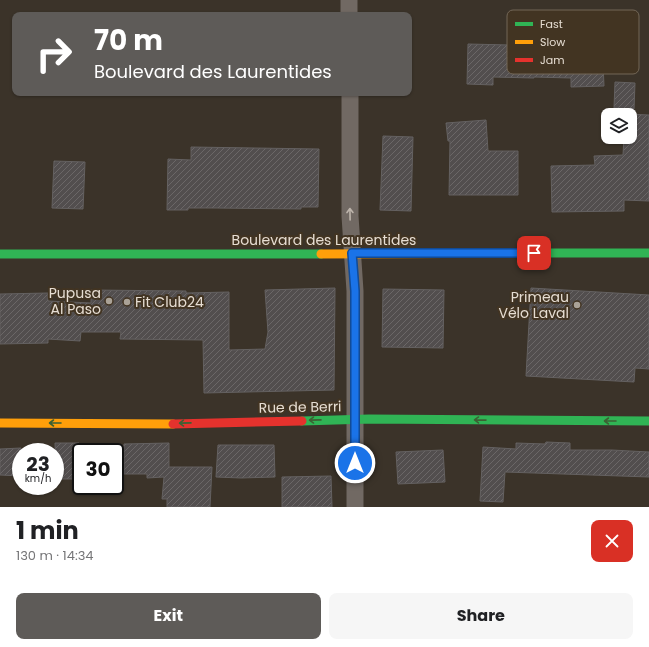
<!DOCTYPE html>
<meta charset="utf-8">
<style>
body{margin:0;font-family:Poppins,sans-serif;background:#f6f6f6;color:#202124;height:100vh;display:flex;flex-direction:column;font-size:15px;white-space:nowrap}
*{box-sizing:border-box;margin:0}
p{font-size:13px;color:#757577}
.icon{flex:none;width:22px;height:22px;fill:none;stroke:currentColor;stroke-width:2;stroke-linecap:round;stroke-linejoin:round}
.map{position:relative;height:507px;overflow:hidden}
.sheet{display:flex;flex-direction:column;background:#fff;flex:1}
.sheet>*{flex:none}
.top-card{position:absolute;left:12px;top:12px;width:400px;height:84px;border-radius:8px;box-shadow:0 1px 3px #0004;background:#5e5b58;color:#fff;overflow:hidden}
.fabs{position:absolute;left:601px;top:108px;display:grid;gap:8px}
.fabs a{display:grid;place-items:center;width:36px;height:36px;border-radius:8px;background:#fff;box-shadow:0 1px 3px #0004;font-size:20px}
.speed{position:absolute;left:12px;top:443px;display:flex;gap:8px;font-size:20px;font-weight:700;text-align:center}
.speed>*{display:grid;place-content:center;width:52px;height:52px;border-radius:50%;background:#fff;box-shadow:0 1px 3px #0004;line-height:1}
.speed small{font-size:10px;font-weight:400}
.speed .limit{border:2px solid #111;border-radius:6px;background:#fff;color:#111}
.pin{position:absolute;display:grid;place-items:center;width:34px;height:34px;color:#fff;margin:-17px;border-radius:8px;box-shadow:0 2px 6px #0006}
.me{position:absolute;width:44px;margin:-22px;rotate:0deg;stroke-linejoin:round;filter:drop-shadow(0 0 3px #0008)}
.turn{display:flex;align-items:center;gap:14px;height:84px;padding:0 16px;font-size:18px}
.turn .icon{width:52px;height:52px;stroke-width:2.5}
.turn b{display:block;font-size:28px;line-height:34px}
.round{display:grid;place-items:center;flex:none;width:42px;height:42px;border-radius:8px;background:#f6f6f6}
.overview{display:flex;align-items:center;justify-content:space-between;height:68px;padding:0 16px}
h1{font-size:24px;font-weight:700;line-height:30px}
.cta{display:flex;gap:8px;margin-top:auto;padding:8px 16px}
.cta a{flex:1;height:46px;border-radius:8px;background:#5e5b58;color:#fff;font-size:16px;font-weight:700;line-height:46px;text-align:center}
.cta a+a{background:#f6f6f6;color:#202124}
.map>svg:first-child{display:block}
.building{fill:url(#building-hatch);stroke:#646161}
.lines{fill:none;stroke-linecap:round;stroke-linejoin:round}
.street{stroke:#716963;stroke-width:17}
.fast{stroke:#30b455;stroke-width:9}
.slow{stroke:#ff9f0a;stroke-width:9}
.jam{stroke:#e5322d;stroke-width:9}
.oneway{stroke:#bdb4ab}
.oneway2{stroke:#3c6134}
.route-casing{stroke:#114b97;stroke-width:10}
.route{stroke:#1a73e8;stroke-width:7}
.poi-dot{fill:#aaa297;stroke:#423422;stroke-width:1.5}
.labels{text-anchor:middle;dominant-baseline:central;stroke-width:4;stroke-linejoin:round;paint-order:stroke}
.street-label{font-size:14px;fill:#e6ddd2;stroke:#423422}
.poi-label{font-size:14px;fill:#e6ddd2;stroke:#423422;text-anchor:end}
.key{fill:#423422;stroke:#736757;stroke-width:1}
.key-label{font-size:11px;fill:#e6ddd2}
</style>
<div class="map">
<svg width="649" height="507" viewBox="0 0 649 507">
<defs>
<pattern id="building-hatch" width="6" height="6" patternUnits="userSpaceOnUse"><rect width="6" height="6" fill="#524e4e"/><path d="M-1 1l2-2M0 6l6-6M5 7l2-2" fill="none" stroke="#6b6767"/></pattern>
</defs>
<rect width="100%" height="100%" fill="#3b3329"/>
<g class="building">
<path d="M 510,41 L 570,43 L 570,42 L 602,41 L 604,86 L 571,87 L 571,78 L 534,77 L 534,78 L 493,77 L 493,85 L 467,84 L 468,44 L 510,45 Z"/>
<path d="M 615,82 L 635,83 L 634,109 L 614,108 Z"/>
<path d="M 626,114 L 649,115 L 649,201 L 624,200 L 624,211 L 552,212 L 551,166 L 595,165 L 594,156 L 623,155 L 624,137 L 630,137 L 630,115 L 625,115 Z"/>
<path d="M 486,120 L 488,151 L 518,151 L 518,195 L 449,195 L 450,141 L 448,141 L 446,123 Z"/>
<path d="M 383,136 L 413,137 L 411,211 L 380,210 Z"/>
<path d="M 191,147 L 319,149 L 318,207 L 301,207 L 301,209 L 215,208 L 188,208 L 188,210 L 167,210 L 168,159 L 191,160 Z"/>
<path d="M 54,161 L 85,162 L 83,209 L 52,208 Z"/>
<path d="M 335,288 L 334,390 L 204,393 L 203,340 L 120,339 L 121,332 L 81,332 L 80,341 L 48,339 L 48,343 L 0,344 L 0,294 L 48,293 L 48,301 L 91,303 L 91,290 L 186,291 L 186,293 L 229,292 L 229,350 L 265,349 L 268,332 L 265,290 Z"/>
<path d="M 531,288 L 649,295 L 649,369 L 635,368 L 634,382 L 526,376 Z"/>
<path d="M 383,289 L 444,290 L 443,348 L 382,347 Z"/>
<path d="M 546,442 L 570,443 L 570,450 L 612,450 L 649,452 L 649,477 L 505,472 L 503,502 L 480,501 L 483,447 L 516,449 L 516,443 L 545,444 Z"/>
<path d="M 55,443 L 79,443 L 80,479 L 56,479 Z"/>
<path d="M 169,443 L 169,467 L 212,467 L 210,507 L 167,507 L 167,499 L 162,499 L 164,477 L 147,478 L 147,474 L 124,474 L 124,444 Z"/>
<path d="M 218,445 L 274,445 L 275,477 L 241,478 L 216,477 Z"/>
<path d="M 21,448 L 21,476 L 0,475 L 0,449 Z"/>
<path d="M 443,450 L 445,482 L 398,484 L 396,452 Z"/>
<path d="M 331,476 L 332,507 L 282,507 L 282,477 Z"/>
</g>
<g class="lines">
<g class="street">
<path d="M 349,0 L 349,15"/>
<path d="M 350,93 L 350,216 L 355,291 L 355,507"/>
</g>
<g class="fast">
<path d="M 542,253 L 649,253"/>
<path d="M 0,254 L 321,254"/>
<path d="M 302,421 L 369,419 L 649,421"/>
</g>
<g class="slow">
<path d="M 321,254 L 542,253"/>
<path d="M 0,423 L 173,424"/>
</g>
<path class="jam" d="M 173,424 L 302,421"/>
</g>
<defs><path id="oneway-shaft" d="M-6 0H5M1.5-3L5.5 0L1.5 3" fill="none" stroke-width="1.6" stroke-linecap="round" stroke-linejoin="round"/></defs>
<use class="oneway" href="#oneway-shaft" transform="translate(350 214) rotate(-91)"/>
<g class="oneway2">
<use href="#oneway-shaft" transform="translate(315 420) rotate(179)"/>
<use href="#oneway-shaft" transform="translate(480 420) rotate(-179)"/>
<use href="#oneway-shaft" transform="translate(610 421) rotate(-180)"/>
<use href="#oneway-shaft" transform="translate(55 423) rotate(-180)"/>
<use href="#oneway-shaft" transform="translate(185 423) rotate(179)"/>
</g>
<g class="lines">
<g class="route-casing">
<path id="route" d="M 355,463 L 355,291 L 352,253 L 534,253"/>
</g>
<use href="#route" class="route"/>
</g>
<g class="poi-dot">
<circle cx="109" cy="301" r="4"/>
<circle cx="127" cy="302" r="4"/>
<circle cx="577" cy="305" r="4"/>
</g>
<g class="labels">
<g class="street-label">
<text x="324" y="240">Boulevard des Laurentides</text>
<text transform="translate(300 407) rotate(-1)">Rue de Berri</text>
</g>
<g class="poi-label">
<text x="101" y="293">Pupusa<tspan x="101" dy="16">Al Paso</tspan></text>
<text x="569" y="297">Primeau<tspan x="569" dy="16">Vélo Laval</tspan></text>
<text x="135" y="302" text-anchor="start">Fit Club24</text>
</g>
</g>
<rect x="507" y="10" width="132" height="64" rx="6" class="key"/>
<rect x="515" y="22" width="18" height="4" fill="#30b455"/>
<rect x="515" y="40" width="18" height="4" fill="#ff9f0a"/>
<rect x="515" y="58" width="18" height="4" fill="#e5322d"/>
<g class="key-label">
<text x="540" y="28">Fast</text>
<text x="540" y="46">Slow</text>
<text x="540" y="64">Jam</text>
</g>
</svg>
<div class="fabs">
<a><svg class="icon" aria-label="layers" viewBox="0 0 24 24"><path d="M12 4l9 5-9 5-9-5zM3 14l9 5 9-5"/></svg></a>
</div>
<div class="speed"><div>23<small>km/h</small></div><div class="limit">30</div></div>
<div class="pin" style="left:534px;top:253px;background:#d93025"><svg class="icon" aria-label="arrive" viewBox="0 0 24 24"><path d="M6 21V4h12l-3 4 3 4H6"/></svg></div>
<svg class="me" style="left:355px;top:463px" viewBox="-20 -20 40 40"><circle r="17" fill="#1a73e8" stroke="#fff" stroke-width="3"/><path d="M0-11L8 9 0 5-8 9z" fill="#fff"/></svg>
<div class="top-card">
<div class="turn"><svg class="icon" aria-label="right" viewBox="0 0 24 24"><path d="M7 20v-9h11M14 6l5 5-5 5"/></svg><div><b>70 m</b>Boulevard des Laurentides</div></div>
</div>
</div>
<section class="sheet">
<div class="overview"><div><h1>1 min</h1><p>130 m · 14:34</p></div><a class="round" style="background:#d93025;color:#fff"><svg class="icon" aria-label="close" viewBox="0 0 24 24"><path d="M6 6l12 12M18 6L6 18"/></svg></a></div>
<div class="cta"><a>Exit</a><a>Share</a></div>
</section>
